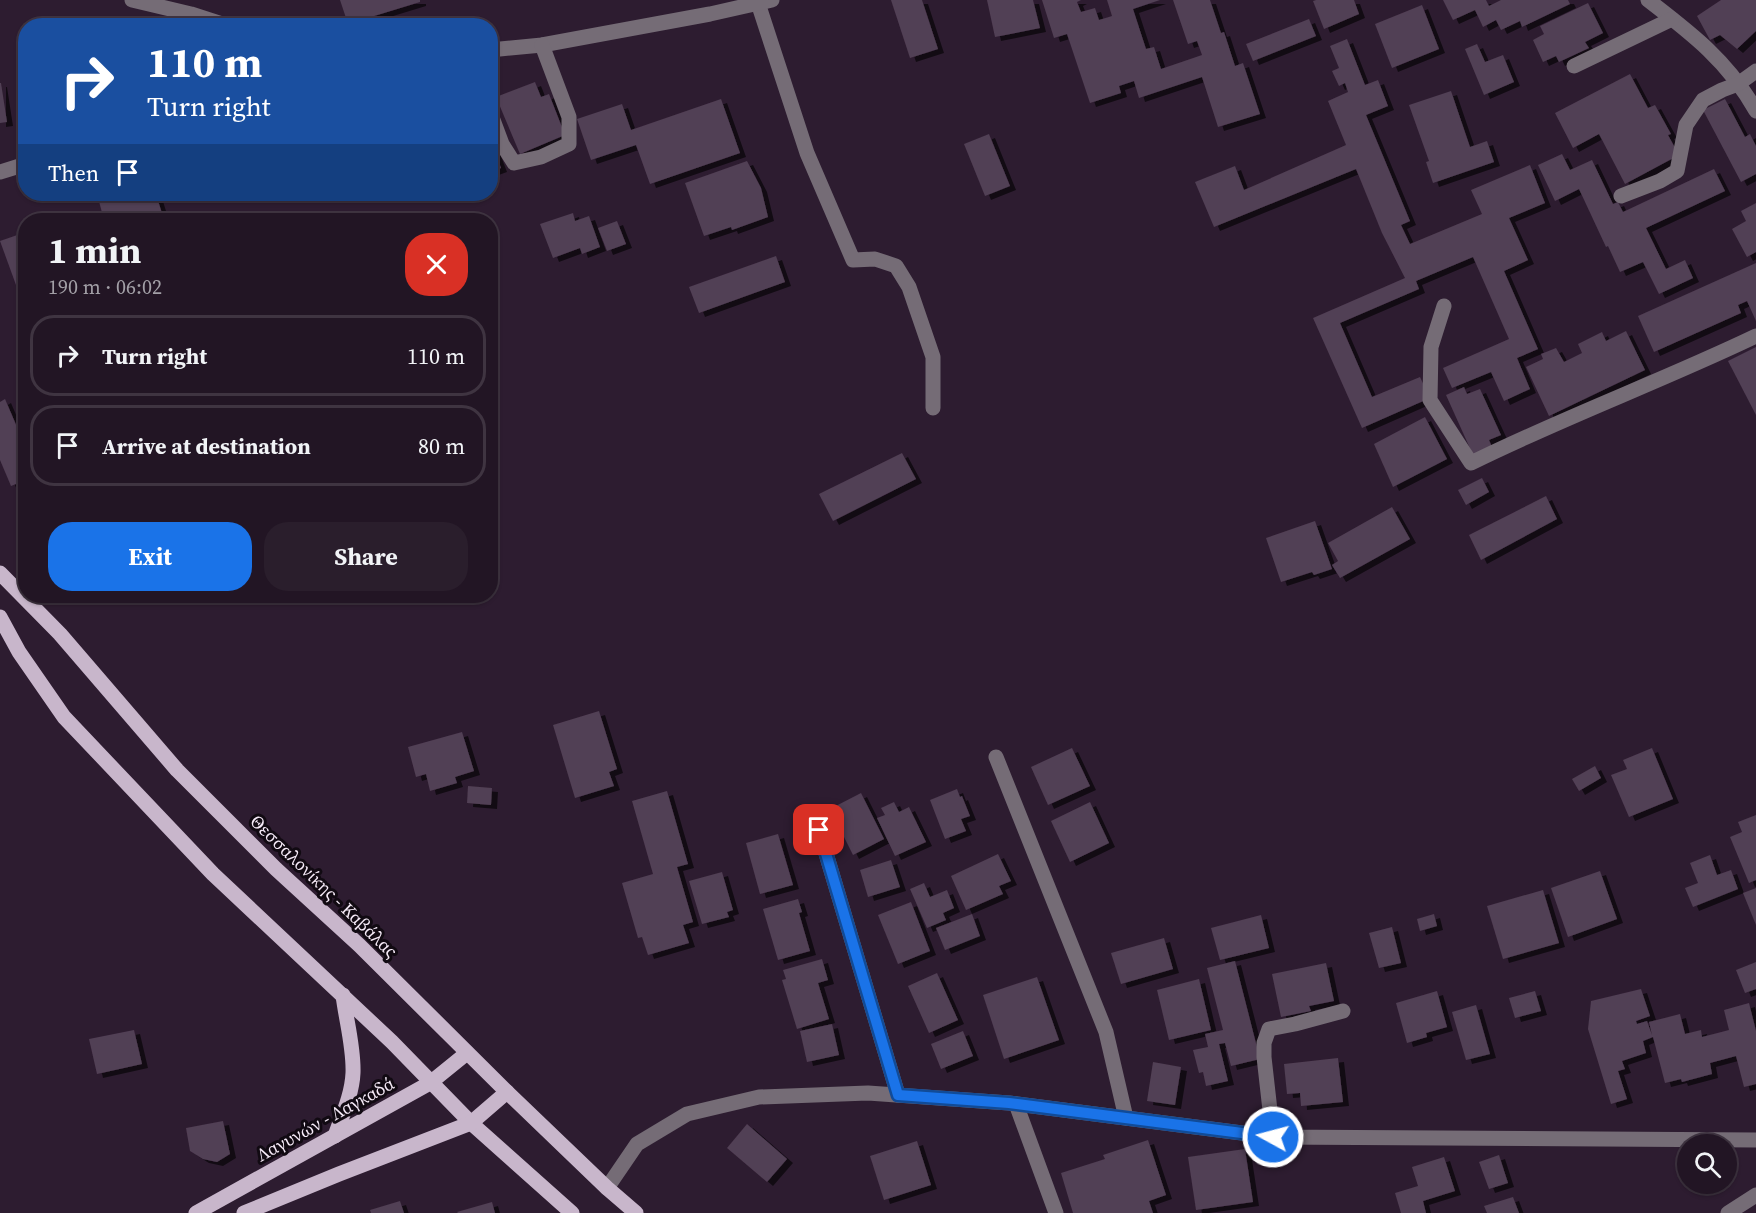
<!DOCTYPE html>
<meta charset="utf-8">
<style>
body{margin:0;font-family:"Source Serif 4",serif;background:#2a1e2c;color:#f1f3f6;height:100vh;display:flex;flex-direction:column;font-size:22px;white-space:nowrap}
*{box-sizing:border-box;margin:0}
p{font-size:20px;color:#a29fa6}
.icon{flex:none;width:33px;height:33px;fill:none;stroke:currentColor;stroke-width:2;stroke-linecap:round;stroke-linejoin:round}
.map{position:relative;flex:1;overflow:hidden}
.side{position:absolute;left:18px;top:213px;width:480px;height:390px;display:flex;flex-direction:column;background:#221524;border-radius:24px;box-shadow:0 2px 4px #0004,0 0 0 2px #3f3441}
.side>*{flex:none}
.banner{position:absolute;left:18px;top:18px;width:480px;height:183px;border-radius:24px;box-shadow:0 2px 4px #0004,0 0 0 2px #3f3441;background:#1a4fa0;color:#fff;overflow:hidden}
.fabs{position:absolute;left:1677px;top:1134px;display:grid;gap:12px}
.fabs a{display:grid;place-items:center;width:60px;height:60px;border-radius:50%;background:#221524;box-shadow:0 2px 4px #0004,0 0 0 2px #3f3441;font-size:30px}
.pin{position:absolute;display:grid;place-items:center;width:51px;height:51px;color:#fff;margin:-26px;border-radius:12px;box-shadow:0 3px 9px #0006}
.me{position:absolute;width:66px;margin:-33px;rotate:277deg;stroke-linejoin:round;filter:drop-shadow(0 0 4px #0008)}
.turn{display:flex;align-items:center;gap:21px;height:126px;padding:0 30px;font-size:27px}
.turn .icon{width:78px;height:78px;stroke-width:2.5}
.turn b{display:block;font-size:42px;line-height:51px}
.then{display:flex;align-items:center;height:57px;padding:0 30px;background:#0003;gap:12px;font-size:22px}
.round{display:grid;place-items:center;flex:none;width:63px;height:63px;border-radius:24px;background:#2a1e2c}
.head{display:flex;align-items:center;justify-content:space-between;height:102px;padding:0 30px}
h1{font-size:36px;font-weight:700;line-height:45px}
.cta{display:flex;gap:12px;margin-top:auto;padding:12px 30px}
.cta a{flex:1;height:69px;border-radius:24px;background:#1a73e8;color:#fff;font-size:24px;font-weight:700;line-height:69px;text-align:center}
.cta a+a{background:#2a1e2c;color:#f1f3f6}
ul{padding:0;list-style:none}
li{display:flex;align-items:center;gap:18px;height:81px;margin:0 12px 9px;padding:0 18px;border:3px solid #3f3441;border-radius:24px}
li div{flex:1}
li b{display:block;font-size:22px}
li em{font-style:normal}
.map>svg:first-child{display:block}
.building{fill:#513f54;filter:url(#shadow)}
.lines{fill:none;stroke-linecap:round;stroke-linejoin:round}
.minor{stroke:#756c76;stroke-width:15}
.major{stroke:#c8b6cb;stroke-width:15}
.route-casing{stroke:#114b97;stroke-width:15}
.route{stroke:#1a73e8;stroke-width:10}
.labels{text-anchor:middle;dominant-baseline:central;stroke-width:6;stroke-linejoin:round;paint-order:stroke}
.street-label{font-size:18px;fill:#f6ebf8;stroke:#110a12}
</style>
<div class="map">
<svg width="1756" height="1213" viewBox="0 0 1756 1213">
<defs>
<filter id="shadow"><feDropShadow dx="6" dy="4" stdDeviation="0" flood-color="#0009"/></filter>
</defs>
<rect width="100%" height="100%" fill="#2d1c30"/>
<g class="building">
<path d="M 340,0 L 420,0 L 420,2 L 348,24 Z"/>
<path d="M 891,0 L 922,0 L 938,49 L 910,58 Z"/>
<path d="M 987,0 L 1033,0 L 1040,28 L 995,37 Z"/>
<path d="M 1042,0 L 1081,0 L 1077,2 L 1081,12 L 1095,8 L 1099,20 L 1112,16 L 1107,0 L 1160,0 L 1133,9 L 1146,49 L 1154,47 L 1161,69 L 1202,55 L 1197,41 L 1188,44 L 1173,0 L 1210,0 L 1221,33 L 1224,32 L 1235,66 L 1243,63 L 1260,114 L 1218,127 L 1202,77 L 1139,98 L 1134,81 L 1119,86 L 1121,93 L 1090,103 L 1067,34 L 1054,38 Z"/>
<path d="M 1316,0 L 1354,0 L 1359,14 L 1324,29 L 1313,1 Z"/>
<path d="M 1443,0 L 1486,0 L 1489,6 L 1501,0 L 1568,0 L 1570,4 L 1522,27 L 1520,21 L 1501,30 L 1496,20 L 1483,27 L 1475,10 L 1453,20 Z"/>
<path d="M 1721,0 L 1756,0 L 1756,31 L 1737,49 L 1720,35 L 1710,40 L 1697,16 Z"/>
<path d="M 1588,3 L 1603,33 L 1585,42 L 1589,48 L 1559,62 L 1556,56 L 1543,62 L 1533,40 L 1544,34 L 1540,26 Z"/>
<path d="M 1422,5 L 1439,49 L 1392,68 L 1375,24 Z"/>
<path d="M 1309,19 L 1316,36 L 1253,61 L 1246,44 Z"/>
<path d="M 1347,39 L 1365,85 L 1378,80 L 1388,106 L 1366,115 L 1410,221 L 1401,225 L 1410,244 L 1482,214 L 1471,190 L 1530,165 L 1545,203 L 1509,218 L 1528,260 L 1504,271 L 1538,349 L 1517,358 L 1530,389 L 1504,401 L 1491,372 L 1452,388 L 1443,368 L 1509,339 L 1473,257 L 1416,281 L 1419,289 L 1340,323 L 1372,397 L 1420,377 L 1430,398 L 1362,428 L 1313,318 L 1405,278 L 1382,233 L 1356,169 L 1214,227 L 1195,182 L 1235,166 L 1244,190 L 1346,145 L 1328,101 L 1348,92 L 1345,83 L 1339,86 L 1332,71 L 1339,68 L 1330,46 Z"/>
<path d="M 1477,44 L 1485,62 L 1503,55 L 1514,82 L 1484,95 L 1465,49 Z"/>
<path d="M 1630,74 L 1648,108 L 1655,105 L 1671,134 L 1668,135 L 1679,155 L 1625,184 L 1599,134 L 1573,148 L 1555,113 Z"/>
<path d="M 535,82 L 541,97 L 549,94 L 565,135 L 520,154 L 496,97 Z"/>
<path d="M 0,83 L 1,83 L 7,122 L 0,123 Z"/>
<path d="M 1451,91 L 1470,147 L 1487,141 L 1494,162 L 1433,183 L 1426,162 L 1429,161 L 1409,105 Z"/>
<path d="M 721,99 L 740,153 L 650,184 L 636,145 L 591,160 L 577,119 L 622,104 L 631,130 Z"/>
<path d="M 1725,99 L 1745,137 L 1750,134 L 1756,146 L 1756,174 L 1741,182 L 1703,110 Z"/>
<path d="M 989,134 L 1010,186 L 985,196 L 964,144 Z"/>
<path d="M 490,139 L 501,168 L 490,172 Z"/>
<path d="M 1562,154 L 1570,170 L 1592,160 L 1613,204 L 1618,202 L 1623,212 L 1714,169 L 1725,191 L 1646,228 L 1666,269 L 1685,260 L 1693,278 L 1659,294 L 1643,262 L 1620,272 L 1608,246 L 1606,247 L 1579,189 L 1555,201 L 1538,165 Z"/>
<path d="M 747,161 L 761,188 L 768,217 L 732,230 L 731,227 L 704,236 L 685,183 Z"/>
<path d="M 97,194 L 156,194 L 164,220 L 104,220 Z"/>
<path d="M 1756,203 L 1756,252 L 1747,257 L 1732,229 L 1746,221 L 1741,211 Z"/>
<path d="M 573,213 L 575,221 L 589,216 L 600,247 L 582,254 L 580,248 L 553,258 L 540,224 Z"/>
<path d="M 617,221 L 626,244 L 607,251 L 598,228 Z"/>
<path d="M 26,232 L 26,282 L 16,285 L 0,241 Z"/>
<path d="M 776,256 L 785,282 L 699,313 L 689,287 Z"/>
<path d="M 1756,263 L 1756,321 L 1747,301 L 1738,305 L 1741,313 L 1654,352 L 1638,316 Z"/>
<path d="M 1626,331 L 1645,370 L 1549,416 L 1526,367 L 1543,359 L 1541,354 L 1556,348 L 1564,362 L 1582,353 L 1578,344 L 1602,332 L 1606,341 Z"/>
<path d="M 1756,347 L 1756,415 L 1728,361 Z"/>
<path d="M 1464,387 L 1467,394 L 1480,389 L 1501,435 L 1489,440 L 1492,447 L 1473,455 L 1446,395 Z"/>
<path d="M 5,399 L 26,448 L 26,480 L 11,486 L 0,460 L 0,402 Z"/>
<path d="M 1425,417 L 1447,459 L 1393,487 L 1374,444 Z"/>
<path d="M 902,453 L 916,479 L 833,521 L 819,494 Z"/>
<path d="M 1482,478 L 1489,492 L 1466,505 L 1458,490 Z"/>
<path d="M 1546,496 L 1557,519 L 1481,560 L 1469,535 Z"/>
<path d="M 1392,507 L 1410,539 L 1340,578 L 1332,565 L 1338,561 L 1328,543 Z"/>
<path d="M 1315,521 L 1332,569 L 1314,575 L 1312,572 L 1281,582 L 1266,538 Z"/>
<path d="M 599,711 L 617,769 L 609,772 L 614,786 L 575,798 L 553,725 Z"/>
<path d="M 462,732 L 474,771 L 455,777 L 457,783 L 430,791 L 426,774 L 416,777 L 408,747 Z"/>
<path d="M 1072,748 L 1090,786 L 1048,805 L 1031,767 Z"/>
<path d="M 1652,748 L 1673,799 L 1629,817 L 1611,775 L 1627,769 L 1623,760 Z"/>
<path d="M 1595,766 L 1601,778 L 1579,791 L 1572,779 Z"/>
<path d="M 468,786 L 492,788 L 491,805 L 467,803 Z"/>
<path d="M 957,789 L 960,797 L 962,796 L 970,816 L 961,819 L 966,831 L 945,839 L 930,800 Z"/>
<path d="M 667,791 L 688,864 L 677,867 L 693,922 L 683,925 L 689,943 L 648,955 L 642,937 L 638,938 L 622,883 L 653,874 L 632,801 Z"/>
<path d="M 861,793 L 884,839 L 853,855 L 830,809 Z"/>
<path d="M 894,802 L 899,812 L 909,807 L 926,842 L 895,856 L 877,818 L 885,815 L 881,808 Z"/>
<path d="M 1090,802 L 1109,843 L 1070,862 L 1051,821 Z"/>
<path d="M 1756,815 L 1756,880 L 1749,883 L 1730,837 L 1742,832 L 1738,822 Z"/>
<path d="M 778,834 L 793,885 L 760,894 L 746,843 Z"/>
<path d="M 998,854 L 1011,881 L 999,886 L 1003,894 L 966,910 L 951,876 Z"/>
<path d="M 1710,855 L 1717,875 L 1731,870 L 1738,889 L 1693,907 L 1685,888 L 1698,883 L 1690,863 Z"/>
<path d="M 891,860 L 900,887 L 868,897 L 860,870 Z"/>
<path d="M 1600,871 L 1617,919 L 1568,937 L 1551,888 Z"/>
<path d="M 722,872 L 733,910 L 727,912 L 729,917 L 702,924 L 689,881 Z"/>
<path d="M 924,883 L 930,897 L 947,890 L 954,908 L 943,913 L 946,920 L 927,928 L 910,889 Z"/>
<path d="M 1756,888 L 1756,925 L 1743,893 Z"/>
<path d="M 1543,890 L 1559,943 L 1503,959 L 1487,906 Z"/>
<path d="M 798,899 L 802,912 L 799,913 L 810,951 L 778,960 L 763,909 Z"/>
<path d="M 911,902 L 930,951 L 898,964 L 878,915 Z"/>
<path d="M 972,914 L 980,936 L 945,950 L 936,928 Z"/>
<path d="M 1434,914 L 1437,926 L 1420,931 L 1417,919 Z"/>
<path d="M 1261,915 L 1269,948 L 1220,960 L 1211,928 Z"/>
<path d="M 1392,927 L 1401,963 L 1379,968 L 1369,933 Z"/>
<path d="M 1164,938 L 1173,969 L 1121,984 L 1111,953 Z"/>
<path d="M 822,959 L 828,980 L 818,983 L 829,1019 L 797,1029 L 782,980 L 786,979 L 783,970 Z"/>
<path d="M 1235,961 L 1260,1059 L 1231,1066 L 1225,1043 L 1219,1044 L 1228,1081 L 1206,1086 L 1203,1072 L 1199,1073 L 1193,1050 L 1208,1047 L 1205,1034 L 1223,1030 L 1207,968 Z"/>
<path d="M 1756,962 L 1756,989 L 1745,993 L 1736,970 Z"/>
<path d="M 1326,963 L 1334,1001 L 1309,1006 L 1311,1011 L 1281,1017 L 1272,974 Z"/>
<path d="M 937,973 L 958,1020 L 929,1033 L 908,986 Z"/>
<path d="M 1037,977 L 1059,1040 L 1004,1059 L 983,995 Z"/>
<path d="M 1199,979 L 1211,1030 L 1169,1040 L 1157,990 Z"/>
<path d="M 1641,989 L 1650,1016 L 1636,1021 L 1637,1024 L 1647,1021 L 1652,1035 L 1649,1022 L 1680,1014 L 1685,1034 L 1701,1030 L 1702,1037 L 1729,1030 L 1724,1010 L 1749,1003 L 1756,1031 L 1756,1084 L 1744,1087 L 1736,1056 L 1710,1063 L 1712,1074 L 1682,1082 L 1681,1079 L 1665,1083 L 1653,1037 L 1643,1041 L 1646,1053 L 1622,1061 L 1625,1069 L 1618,1071 L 1627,1099 L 1611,1104 L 1588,1029 L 1591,1001 Z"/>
<path d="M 1437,991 L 1447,1027 L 1426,1033 L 1427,1037 L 1407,1043 L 1396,1003 Z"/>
<path d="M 1535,991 L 1541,1011 L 1515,1018 L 1509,998 Z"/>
<path d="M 1476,1005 L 1490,1054 L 1466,1060 L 1452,1012 Z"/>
<path d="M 832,1024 L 839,1055 L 807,1062 L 800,1031 Z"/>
<path d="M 134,1030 L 142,1064 L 97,1074 L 89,1039 Z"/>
<path d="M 963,1031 L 973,1056 L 941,1069 L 931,1044 Z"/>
<path d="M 1338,1058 L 1343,1102 L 1301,1106 L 1300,1093 L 1287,1094 L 1284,1064 Z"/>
<path d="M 1153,1062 L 1181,1067 L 1175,1105 L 1147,1101 Z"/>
<path d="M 223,1121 L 230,1154 L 217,1162 L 203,1159 L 190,1151 L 186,1128 Z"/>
<path d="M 747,1124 L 787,1159 L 767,1182 L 727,1148 Z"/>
<path d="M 1148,1140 L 1166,1195 L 1149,1201 L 1153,1213 L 1073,1213 L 1061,1173 L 1105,1159 L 1103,1155 Z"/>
<path d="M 917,1141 L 931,1185 L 884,1200 L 870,1156 Z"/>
<path d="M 1245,1149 L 1253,1202 L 1196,1210 L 1188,1157 Z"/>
<path d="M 1499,1155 L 1508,1183 L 1489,1189 L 1479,1162 Z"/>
<path d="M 1444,1157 L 1455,1191 L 1423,1201 L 1426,1213 L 1401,1213 L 1395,1193 L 1418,1186 L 1412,1167 Z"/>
<path d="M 1513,1197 L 1519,1213 L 1487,1213 L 1484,1206 Z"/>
<path d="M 400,1201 L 404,1213 L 371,1213 L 370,1210 Z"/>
<path d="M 492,1202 L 495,1213 L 458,1213 L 457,1212 Z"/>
</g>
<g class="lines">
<g class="minor">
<path d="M 132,0 L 191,14 L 228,26"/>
<path d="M 1648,0 C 1691,33 1729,62 1756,111"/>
<path d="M 758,3 L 807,153 L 853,260 L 875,259 L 896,266 L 909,287 L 933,357 L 933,408"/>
<path d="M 490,50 L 542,45 L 710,14 L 772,0"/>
<path d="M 1574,66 L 1672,19"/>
<path d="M 490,112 L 502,144 L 514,163 L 541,157 L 569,144 L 569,117 L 542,45"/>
<path d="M 0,172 L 26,164"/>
<path d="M 1621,196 L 1660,181 L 1677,171 L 1686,125 L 1703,100 L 1722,90 L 1738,84 L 1756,71"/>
<path d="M 1444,306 L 1431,347 L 1430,400 L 1471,463 C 1564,417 1662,381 1756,336"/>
<path d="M 996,757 L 1106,1032 L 1126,1118"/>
<path d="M 819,830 L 898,1095"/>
<path d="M 1016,1104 L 1056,1213"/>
<path d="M 1273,1137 L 1264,1057 L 1264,1043 L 1269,1029 L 1295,1024 L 1343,1011"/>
<path d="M 607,1188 L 637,1144 L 687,1114 L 759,1097 L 868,1093 L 1009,1103 L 1273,1137 L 1756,1140"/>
<path d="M 1728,1213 L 1756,1195"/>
</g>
<g class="major">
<path d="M 0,573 L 60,634 L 177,770 L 276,869 L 359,945 L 507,1092 L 607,1188 L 636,1213"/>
<path d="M 0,617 L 19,652 L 64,717 L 213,874 L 392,1042 L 471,1123 L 572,1213"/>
<path d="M 335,1136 C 342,1116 352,1095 353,1073 C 354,1048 346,1020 343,995"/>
<path d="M 196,1213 L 430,1083 L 467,1053"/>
<path d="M 244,1213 L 339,1174 L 471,1123 L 507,1092"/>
</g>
</g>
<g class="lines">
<g class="route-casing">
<path id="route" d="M 819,830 L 898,1095 L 1009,1103 L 1273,1137"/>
</g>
<use href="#route" class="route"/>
</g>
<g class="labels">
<g class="street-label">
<text transform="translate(324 886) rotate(44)">Θεσσαλονίκης - Καβάλας</text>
<text transform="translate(325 1119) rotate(-29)">Λαγυνών - Λαγκαδά</text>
</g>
</g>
</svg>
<div class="fabs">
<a><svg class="icon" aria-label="search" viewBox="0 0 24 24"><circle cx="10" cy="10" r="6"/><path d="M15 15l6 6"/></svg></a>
</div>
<div class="pin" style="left:819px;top:830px;background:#d93025"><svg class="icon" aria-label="arrive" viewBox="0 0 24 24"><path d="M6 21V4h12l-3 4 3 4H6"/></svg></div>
<svg class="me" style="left:1273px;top:1137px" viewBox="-20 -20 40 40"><circle r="17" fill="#1a73e8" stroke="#fff" stroke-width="3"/><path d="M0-11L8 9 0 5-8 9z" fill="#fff"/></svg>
<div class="banner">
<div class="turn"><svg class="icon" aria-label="right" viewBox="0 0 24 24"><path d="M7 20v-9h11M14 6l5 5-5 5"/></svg><div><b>110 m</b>Turn right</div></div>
<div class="then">Then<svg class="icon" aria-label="arrive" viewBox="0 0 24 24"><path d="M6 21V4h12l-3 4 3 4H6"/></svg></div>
</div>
<section class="side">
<div class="head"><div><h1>1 min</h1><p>190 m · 06:02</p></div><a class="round" style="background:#d93025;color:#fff"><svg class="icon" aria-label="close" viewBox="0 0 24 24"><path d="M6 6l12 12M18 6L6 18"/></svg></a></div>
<ul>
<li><svg class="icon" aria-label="right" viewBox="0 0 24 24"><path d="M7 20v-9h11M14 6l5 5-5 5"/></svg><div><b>Turn right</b></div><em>110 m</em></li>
<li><svg class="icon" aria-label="arrive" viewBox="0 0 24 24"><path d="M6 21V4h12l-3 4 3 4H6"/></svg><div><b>Arrive at destination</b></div><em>80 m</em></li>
</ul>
<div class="cta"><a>Exit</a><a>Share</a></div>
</section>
</div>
